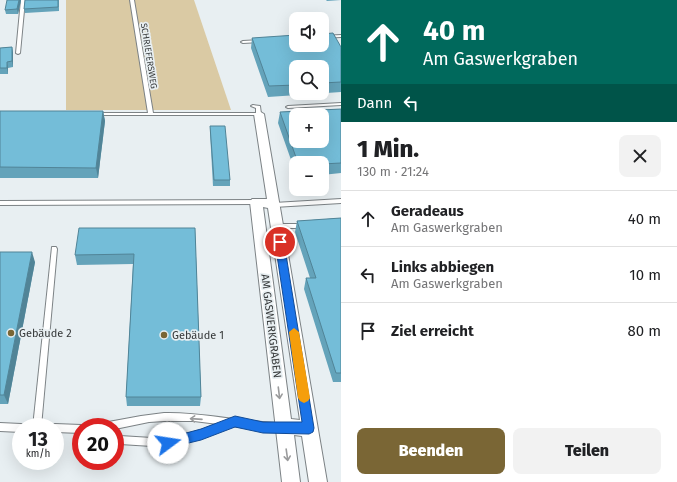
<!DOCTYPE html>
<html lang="de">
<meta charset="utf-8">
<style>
body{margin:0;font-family:"Fira Sans",sans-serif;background:#f2f2f2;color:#202124;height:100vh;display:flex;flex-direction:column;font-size:15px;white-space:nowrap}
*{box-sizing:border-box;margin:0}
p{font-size:13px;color:#757577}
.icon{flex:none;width:22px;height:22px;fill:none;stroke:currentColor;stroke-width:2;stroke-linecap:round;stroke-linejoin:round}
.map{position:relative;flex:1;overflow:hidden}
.panel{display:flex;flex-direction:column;background:#fff;width:336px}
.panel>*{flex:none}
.guide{background:#00695c;color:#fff;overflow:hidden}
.buttons{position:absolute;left:289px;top:12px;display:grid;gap:8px}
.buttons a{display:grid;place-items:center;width:40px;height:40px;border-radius:8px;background:#fff;box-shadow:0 4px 16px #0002;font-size:20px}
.speed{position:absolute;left:12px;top:418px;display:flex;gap:8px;font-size:20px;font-weight:700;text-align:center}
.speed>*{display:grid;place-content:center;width:52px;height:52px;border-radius:50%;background:#fff;box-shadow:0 4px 16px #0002;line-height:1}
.speed small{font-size:10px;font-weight:400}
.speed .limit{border:6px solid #d22;background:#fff;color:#111}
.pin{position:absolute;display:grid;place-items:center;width:34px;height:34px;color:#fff;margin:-17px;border:2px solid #fff;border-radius:50%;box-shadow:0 1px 4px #0007}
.me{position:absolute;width:44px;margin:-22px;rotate:76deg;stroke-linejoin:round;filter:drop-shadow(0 0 3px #0008)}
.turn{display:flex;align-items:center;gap:14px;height:84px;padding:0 16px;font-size:18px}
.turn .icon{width:52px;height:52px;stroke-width:2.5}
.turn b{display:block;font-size:28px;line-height:34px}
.then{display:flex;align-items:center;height:38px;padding:0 16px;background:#0003;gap:8px;font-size:15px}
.round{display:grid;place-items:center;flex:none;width:42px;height:42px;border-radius:8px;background:#f2f2f2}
.overview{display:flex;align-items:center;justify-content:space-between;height:68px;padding:0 16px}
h1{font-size:24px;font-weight:800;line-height:30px}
.button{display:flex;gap:8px;margin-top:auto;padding:8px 16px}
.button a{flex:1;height:46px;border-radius:8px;background:#7a6635;color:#fff;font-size:16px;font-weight:800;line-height:46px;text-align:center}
.button a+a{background:#f2f2f2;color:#202124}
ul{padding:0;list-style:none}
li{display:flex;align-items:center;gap:12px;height:56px;padding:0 16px;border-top:1px solid #e0e0e0}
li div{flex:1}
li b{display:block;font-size:15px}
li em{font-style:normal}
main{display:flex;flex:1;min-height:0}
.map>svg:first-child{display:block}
.green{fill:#dacaa4}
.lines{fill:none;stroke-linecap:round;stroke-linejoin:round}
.service-casing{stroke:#7c8285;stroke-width:2}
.minor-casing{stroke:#7c8285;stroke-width:2}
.service{fill:#fff;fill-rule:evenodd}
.minor{fill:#fff;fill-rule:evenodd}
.wall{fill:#64a3ba;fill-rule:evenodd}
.shaded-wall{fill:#518497}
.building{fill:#74bdd8;stroke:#518497;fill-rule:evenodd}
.oneway{stroke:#9a9b9c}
.route{fill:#1a73e8;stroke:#114b97}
.slow{fill:#f59e0b}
.poi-dot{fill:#7a6635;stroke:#e8eff2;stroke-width:1.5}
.labels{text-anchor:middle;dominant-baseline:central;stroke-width:3.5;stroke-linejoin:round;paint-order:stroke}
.far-street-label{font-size:9px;fill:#343738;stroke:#e8eff2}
.street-label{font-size:11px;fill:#343738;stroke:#e8eff2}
.poi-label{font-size:11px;fill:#343738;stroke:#e8eff2;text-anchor:start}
</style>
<main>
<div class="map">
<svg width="341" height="482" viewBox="0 0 341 482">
<rect width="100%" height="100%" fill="#e8eff2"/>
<path class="green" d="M 66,0 L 194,0 L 231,110 L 66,110 Z"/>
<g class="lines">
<g class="service-casing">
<g id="service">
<path d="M 21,0 L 25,0 L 20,53 L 18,54 L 16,53 Z"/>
<path d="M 130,0 L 134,0 L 153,113 L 256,113 L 256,108 L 251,106 L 253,105 L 260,106 L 261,114 L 261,115 L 93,115 L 93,113 L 148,113 Z"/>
<path d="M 341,35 L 341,37 L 322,38 L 322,36 Z"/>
<path d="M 259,40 L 261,41 L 260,42 L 243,43 L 241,42 L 243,41 Z"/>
<path d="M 341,103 L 341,105 L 288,108 L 286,107 L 288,106 Z"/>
<path d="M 341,199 L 341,203 L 274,207 L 271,205 L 274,203 Z"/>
<path d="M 256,200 L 259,202 L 256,204 L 0,205 L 0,201 Z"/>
<path d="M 275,224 L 304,224 L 307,226 L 304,228 L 275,228 L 274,226 Z"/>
<path d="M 52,247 L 56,247 L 57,249 L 41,427 L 33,427 Z"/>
<path d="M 164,413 C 204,412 243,423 283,423 L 286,424 L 287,427 L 286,430 L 283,431 L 254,429 L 232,426 L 201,438 L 168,447 L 120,444 L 115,442 L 115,434 L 120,436 L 168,439 L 201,430 L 218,424 L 194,421 L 164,421 L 149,422 L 115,429 L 115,427 L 99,427 L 100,424 L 103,423 L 141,416 Z"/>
<path d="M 0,423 L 21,424 L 24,425 L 24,427 L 21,427 L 21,432 L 0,431 Z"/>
<path d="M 55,424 L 81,425 L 84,427 L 81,427 L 81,433 L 55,432 L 55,427 L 52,427 L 52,425 Z"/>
</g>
</g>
<g class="minor-casing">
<path id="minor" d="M 259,111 L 264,114 L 327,482 L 309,482 L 302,436 L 294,435 L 300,482 L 282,482 L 250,202 L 252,199 L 267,199 L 254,114 ZM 263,207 L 268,208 L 300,420 L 291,419 Z"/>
</g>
<use href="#service" class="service"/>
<use href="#minor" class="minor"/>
</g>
<g class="wall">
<path d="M 21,0 L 18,14 L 6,14 L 5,10 Z"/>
<path d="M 25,0 L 59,0 L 59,11 L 25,13 L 24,9 Z"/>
<path d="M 326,0 L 341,0 L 327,1 Z"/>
<path d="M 252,38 L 341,47 L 341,92 L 268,97 L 251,48 ZM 296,67 L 322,67 L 322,93 L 296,93 Z"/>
<path d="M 12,47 L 13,53 L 13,67 L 8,68 L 8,74 L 0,74 L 0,48 Z"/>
<path d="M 341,109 L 341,173 L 322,175 L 322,163 L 296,163 L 296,174 L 278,123 L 280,112 Z"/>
<path d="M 0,111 L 103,111 L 105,121 L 98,178 L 0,178 Z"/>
<path d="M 210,126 L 230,180 L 230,186 L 213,186 L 210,132 Z"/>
<path d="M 341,218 L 341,382 L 333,382 L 304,289 L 306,278 L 310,278 L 295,232 L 297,221 Z"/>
<path d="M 195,228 L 201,397 L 200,406 L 127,406 L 126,397 L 133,264 L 77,265 L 75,255 Z"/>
<path d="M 0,252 L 35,262 L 8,404 L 0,404 Z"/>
</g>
<g class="shaded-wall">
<path d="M 19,0 L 21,0 L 18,14 L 17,9 Z"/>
<path d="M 12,47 L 13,53 L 13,67 L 12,61 Z"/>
<path d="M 7,62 L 8,68 L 8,74 L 7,68 Z"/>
<path d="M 103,111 L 105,121 L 98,178 L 96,168 Z"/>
<path d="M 32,252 L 35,262 L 8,404 L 4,395 Z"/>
</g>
<g class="building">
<path d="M 7,0 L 19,0 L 17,9 L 5,10 Z"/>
<path d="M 25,0 L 58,0 L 58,7 L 24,9 Z"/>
<path d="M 333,33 L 341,47 L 341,82 L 322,83 L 322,67 L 296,67 L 296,85 L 269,86 L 252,38 L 296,35 L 296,45 L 322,45 L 322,34 Z"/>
<path d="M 12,47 L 12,61 L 7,62 L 7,68 L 0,68 L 0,48 Z"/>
<path d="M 341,109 L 341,163 L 322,164 L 322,163 L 298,163 L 280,112 ZM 296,115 L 322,115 L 322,141 L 296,141 Z"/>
<path d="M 0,111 L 103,111 L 96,168 L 0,167 Z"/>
<path d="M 210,126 L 225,126 L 230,180 L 214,180 Z"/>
<path d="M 341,218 L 341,373 L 336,373 L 306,278 L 316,278 L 297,221 Z"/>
<path d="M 79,228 L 195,228 L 201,397 L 126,397 L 134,254 L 75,255 Z"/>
<path d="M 0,252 L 32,252 L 4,395 L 0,395 Z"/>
</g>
<defs><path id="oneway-shaft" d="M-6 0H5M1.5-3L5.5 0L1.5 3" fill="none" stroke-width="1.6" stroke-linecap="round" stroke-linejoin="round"/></defs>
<g class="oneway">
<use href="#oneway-shaft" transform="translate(279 393) rotate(83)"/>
<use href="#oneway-shaft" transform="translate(196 419) rotate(-176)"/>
<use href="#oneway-shaft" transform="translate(287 455) rotate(82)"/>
</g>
<path class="route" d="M 280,238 L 284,242 L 314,428 L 313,432 L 309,434 L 263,433 L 235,427 L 201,440 L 168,448 L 164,447 L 162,443 L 164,439 L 201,429 L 235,416 L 263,422 L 302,422 L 275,242 Z"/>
<path class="slow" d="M 294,328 L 299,332 L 310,398 L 308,401 L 304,403 L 300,401 L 298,398 L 289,332 Z"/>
<g class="poi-dot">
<circle cx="11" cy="333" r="4"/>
<circle cx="164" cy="335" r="4"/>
</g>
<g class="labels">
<g class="far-street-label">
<text transform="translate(149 56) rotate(81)">SCHRIEFERSWEG</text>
</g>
<g class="street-label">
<text transform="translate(271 326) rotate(83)">AM GASWERKGRABEN</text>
</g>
<g class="poi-label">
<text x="19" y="333">Gebäude 2</text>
<text x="172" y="335">Gebäude 1</text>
</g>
</g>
</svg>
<div class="buttons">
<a><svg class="icon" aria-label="sound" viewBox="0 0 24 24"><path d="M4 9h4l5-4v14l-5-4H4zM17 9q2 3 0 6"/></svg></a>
<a><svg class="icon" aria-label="search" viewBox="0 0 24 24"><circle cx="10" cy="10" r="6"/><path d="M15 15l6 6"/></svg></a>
<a>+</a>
<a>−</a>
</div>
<div class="speed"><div>13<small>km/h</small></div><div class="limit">20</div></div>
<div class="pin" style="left:280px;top:242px;background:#d93025"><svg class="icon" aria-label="arrive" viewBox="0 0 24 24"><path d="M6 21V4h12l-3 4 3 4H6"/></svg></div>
<svg class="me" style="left:168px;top:443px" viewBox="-20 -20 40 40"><circle r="19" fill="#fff"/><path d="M0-13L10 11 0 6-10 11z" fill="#1a73e8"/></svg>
</div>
<section class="panel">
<div class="guide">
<div class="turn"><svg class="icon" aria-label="ahead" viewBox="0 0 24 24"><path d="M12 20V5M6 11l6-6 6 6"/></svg><div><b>40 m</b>Am Gaswerkgraben</div></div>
<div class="then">Dann<svg class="icon" aria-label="left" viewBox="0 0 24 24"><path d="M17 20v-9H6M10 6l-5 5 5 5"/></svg></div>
</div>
<div class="overview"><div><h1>1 Min.</h1><p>130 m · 21:24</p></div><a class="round"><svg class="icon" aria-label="close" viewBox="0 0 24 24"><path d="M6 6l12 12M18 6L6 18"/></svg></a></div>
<ul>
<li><svg class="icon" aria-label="ahead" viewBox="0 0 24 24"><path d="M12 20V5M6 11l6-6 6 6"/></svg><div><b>Geradeaus</b><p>Am Gaswerkgraben</p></div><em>40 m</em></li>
<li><svg class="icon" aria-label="left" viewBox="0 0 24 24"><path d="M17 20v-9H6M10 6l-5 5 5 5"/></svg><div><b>Links abbiegen</b><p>Am Gaswerkgraben</p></div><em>10 m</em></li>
<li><svg class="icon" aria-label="arrive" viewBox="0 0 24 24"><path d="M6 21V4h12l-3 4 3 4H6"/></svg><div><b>Ziel erreicht</b></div><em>80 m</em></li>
</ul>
<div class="button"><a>Beenden</a><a>Teilen</a></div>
</section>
</main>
